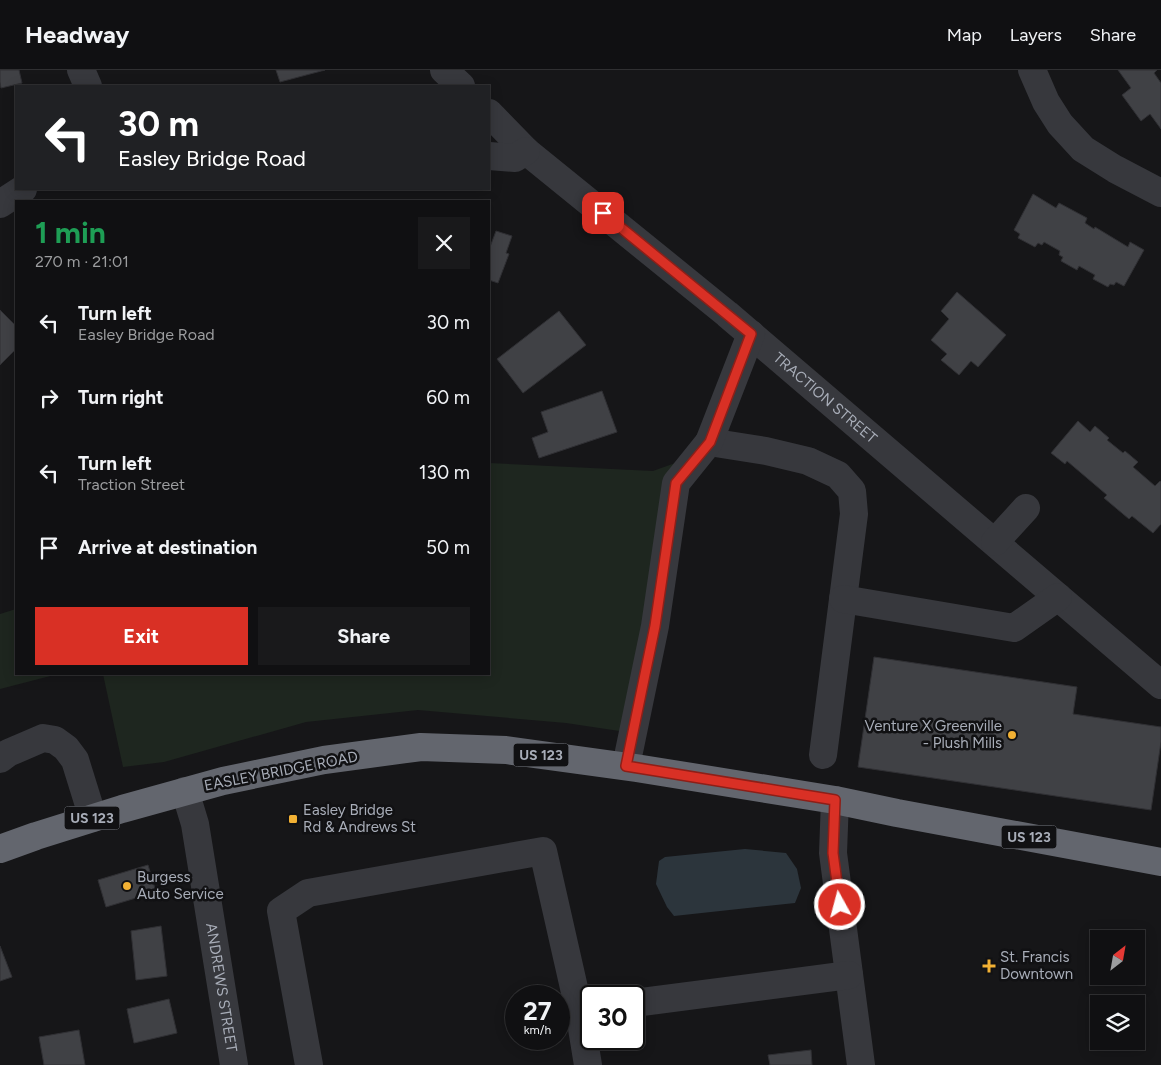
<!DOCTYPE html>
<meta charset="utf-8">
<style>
body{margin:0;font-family:Figtree,sans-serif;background:#19191b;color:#f1f3f6;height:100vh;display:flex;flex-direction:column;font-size:19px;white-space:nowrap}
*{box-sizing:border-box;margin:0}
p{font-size:16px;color:#9c9d9f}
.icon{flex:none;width:28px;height:28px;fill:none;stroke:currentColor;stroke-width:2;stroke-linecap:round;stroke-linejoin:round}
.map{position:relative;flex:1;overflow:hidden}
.drawer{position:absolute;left:15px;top:130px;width:475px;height:475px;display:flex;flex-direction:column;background:#101012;border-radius:0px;box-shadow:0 2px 12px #0003,0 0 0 1px #303032}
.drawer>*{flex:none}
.top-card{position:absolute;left:15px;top:15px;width:475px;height:105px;border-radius:0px;box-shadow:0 2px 12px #0003,0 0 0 1px #303032;background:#202124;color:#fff;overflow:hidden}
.needle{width:32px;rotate:31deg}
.controls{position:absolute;left:1090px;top:860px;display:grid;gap:10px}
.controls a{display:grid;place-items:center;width:55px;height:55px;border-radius:0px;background:#101012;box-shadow:0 2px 12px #0003,0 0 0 1px #303032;font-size:25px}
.speed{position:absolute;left:505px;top:915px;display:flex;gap:10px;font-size:25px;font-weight:700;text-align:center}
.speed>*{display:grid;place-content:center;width:65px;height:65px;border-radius:50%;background:#101012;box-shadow:0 2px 12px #0003,0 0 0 1px #303032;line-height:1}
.speed small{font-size:12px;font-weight:400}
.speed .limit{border:2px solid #111;border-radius:8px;background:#fff;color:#111}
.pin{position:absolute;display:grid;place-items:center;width:42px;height:42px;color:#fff;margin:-21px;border-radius:10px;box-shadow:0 2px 8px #0006}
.me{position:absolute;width:55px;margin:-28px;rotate:353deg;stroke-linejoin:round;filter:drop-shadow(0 0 4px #0008)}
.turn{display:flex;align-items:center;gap:18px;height:105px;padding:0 20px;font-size:22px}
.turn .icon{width:65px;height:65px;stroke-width:2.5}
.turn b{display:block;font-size:35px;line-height:42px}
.round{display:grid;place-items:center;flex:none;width:52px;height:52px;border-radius:0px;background:#19191b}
.overview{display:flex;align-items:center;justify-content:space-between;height:85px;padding:0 20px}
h1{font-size:30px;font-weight:700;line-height:38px;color:#1e9e55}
.button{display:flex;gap:10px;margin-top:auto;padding:10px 20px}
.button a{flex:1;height:58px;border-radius:0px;background:#d93025;color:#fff;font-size:20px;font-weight:700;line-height:58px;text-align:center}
.button a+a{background:#19191b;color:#f1f3f6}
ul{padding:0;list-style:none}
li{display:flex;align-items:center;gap:15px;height:75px;padding:0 20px}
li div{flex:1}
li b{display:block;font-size:19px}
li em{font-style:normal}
header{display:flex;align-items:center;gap:30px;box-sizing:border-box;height:70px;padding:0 25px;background:#101012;border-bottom:1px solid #303032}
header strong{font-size:24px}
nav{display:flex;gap:28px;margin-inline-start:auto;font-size:18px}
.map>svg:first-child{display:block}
.green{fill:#1e261f}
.water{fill:#2c353c}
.building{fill:#404145;stroke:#303034}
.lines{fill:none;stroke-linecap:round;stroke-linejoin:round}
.minor{stroke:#37383d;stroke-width:28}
.highway{stroke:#63666e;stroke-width:28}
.route-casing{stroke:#8d1f18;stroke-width:12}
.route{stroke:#d93025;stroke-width:9}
.poi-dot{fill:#f2b134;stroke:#111113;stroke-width:2}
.labels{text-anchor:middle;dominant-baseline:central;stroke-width:5;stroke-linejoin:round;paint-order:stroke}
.shield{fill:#111113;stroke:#7b7e86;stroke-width:1}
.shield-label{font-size:14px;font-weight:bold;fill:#a8adb8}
.street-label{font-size:15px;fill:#a8adb8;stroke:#111113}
.poi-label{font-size:15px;fill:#a8adb8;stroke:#111113;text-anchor:start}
</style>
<header>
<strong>Headway</strong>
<nav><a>Map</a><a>Layers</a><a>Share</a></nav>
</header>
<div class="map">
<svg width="1161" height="995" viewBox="0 0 1161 995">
<rect width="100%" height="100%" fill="#161618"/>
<g class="green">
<path d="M 689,388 L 646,665 L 566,653 L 418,640 L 306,652 L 164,692 L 123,697 L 103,604 L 489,604 L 489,393 L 653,401 Z"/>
<path d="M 16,539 L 16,604 L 58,604 L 0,619 L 0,544 Z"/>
</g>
<path class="water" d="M 745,779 L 786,783 L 797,799 L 801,818 L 795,833 L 674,846 L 667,837 L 656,814 L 659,791 L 665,787 Z"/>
<g class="building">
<path d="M 0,0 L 19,0 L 22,13 L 1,18 L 0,12 Z"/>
<path d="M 276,0 L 325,0 L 280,12 Z"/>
<path d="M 1118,0 L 1157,0 L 1154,3 L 1161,13 L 1161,59 L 1150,44 L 1141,51 L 1122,25 L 1131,18 Z"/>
<path d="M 1033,124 L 1056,138 L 1059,133 L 1087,148 L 1085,153 L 1094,159 L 1095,157 L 1128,177 L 1130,172 L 1144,180 L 1124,216 L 1116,212 L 1114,215 L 1110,214 L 1108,217 L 1093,209 L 1095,205 L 1079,196 L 1077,200 L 1061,191 L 1063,187 L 1059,185 L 1060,181 L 1044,172 L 1042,175 L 1038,173 L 1035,177 L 1018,168 L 1020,164 L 1014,160 Z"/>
<path d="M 496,161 L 512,166 L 506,183 L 509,184 L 498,213 L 489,210 L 489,176 L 490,177 Z"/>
<path d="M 957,222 L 1006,265 L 978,297 L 971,291 L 959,305 L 941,290 L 947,284 L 931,270 L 949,249 L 941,241 Z"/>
<path d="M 0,240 L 16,256 L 16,279 L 0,295 Z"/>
<path d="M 559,241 L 586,275 L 523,323 L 497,289 Z"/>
<path d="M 602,321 L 617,362 L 539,388 L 532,368 L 548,362 L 541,342 Z"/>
<path d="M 1078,351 L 1090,362 L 1095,356 L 1109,368 L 1107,370 L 1123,383 L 1125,381 L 1138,392 L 1133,397 L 1155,416 L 1160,411 L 1161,412 L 1161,454 L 1153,463 L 1132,446 L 1129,449 L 1104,428 L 1107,425 L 1067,391 L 1065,394 L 1051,383 Z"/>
<path d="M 874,587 L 1077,617 L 1073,644 L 1161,657 L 1161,672 L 1151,740 L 858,697 Z"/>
<path d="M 148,795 L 156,822 L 106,837 L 98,810 Z"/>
<path d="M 161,856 L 167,906 L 136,910 L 131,861 Z"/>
<path d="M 0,876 L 12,907 L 0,911 Z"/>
<path d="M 169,929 L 177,963 L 134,973 L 127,939 Z"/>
<path d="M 79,960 L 85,995 L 44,995 L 39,967 Z"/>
<path d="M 811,980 L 812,995 L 770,995 L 768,985 Z"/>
</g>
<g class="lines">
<g class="minor">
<path d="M 81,0 L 88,16"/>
<path d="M 444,0 L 461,16"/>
<path d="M 1032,0 L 1046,32 L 1060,54 L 1083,79 L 1115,99 L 1161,123"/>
<path id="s1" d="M 489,43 L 526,81 L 727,244 L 1161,615"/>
<path d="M 489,86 L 515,88 L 526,81"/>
<path d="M 0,134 L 23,119"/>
<path d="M 709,372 L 766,381 L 808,391 L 838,405 L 852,421 L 854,444 L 823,685"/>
<path d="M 995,472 L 1026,438"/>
<path d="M 843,529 L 1014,558 L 1058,527"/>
<path d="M 0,689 L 8,683 L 43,668 L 55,670 L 66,678 L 75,690 L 93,748"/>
<path d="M 626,696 L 655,556 L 676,413 L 709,372 L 751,264"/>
<path id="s2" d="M 185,721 L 195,754 L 234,995"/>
<path d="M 835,730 L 833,783 L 861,995"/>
<path d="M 634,933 L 849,905"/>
<path d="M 309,995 L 281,841 L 308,823 L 543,781 L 579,940 L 588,995"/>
</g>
<path class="highway" d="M 0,779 L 36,766 L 122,739 L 223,711 L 324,690 L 421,677 L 506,680 L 636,698 L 835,730 L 897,743 L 1161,792"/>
</g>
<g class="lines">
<g class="route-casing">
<path id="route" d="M 603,143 L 751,264 L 710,372 L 676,413 L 655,556 L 626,696 L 835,730 L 833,783 L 840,835"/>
</g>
<use href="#route" class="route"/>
</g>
<g class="poi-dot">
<circle cx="1012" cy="665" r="5"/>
<rect x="288" y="744" width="10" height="10" rx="2.5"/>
<circle cx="127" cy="816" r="5"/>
<path d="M986.5 888.5h5v5h5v5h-5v5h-5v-5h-5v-5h5z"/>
</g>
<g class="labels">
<g class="shield">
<rect x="513.5" y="673.5" width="55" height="23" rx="4"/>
<rect x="64.5" y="736.5" width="55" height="23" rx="4"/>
<rect x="1001.5" y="755.5" width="55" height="23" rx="4"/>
</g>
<g class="shield-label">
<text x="541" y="685">US 123</text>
<text x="92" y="748">US 123</text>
<text x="1029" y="767">US 123</text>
</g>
<g class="street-label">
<text stroke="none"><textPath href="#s1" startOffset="441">TRACTION STREET</textPath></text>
<text transform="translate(281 701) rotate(-11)">EASLEY BRIDGE ROAD</text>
<text stroke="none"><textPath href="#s2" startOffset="200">ANDREWS STREET</textPath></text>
</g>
<g class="poi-label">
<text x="1002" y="656" text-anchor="end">Venture X Greenville<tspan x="1002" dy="17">- Plush Mills</tspan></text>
<text x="303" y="740">Easley Bridge<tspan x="303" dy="17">Rd &amp; Andrews St</tspan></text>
<text x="137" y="807">Burgess<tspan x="137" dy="17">Auto Service</tspan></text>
<text x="1000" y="887">St. Francis<tspan x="1000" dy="17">Downtown</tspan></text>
</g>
</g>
</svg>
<div class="controls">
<a><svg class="needle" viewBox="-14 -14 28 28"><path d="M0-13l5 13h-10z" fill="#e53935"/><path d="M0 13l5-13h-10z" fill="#9c9d9f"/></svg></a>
<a><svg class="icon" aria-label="layers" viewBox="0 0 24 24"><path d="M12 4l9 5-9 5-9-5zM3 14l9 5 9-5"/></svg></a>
</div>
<div class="speed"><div>27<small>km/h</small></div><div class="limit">30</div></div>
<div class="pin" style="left:603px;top:143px;background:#d93025"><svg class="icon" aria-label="arrive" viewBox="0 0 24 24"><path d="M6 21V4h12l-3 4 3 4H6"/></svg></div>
<svg class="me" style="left:840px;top:835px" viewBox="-20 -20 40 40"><circle r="17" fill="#d93025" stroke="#fff" stroke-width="3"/><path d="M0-11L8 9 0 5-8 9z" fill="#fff"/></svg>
<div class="top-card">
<div class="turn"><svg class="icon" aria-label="left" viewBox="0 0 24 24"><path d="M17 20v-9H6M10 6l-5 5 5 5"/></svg><div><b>30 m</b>Easley Bridge Road</div></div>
</div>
<section class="drawer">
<div class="overview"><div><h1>1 min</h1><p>270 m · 21:01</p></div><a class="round"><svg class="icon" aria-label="close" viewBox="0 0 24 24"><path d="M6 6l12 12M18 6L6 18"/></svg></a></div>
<ul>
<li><svg class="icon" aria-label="left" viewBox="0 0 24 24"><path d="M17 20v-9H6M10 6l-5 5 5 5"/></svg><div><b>Turn left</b><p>Easley Bridge Road</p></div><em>30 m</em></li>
<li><svg class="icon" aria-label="right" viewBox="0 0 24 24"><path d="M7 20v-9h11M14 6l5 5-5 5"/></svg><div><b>Turn right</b></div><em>60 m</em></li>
<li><svg class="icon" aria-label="left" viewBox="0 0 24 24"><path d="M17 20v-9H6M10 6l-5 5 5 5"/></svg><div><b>Turn left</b><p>Traction Street</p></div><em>130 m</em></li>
<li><svg class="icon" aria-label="arrive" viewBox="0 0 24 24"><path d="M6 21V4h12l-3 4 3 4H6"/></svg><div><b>Arrive at destination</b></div><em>50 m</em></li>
</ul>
<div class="button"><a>Exit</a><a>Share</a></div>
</section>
</div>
